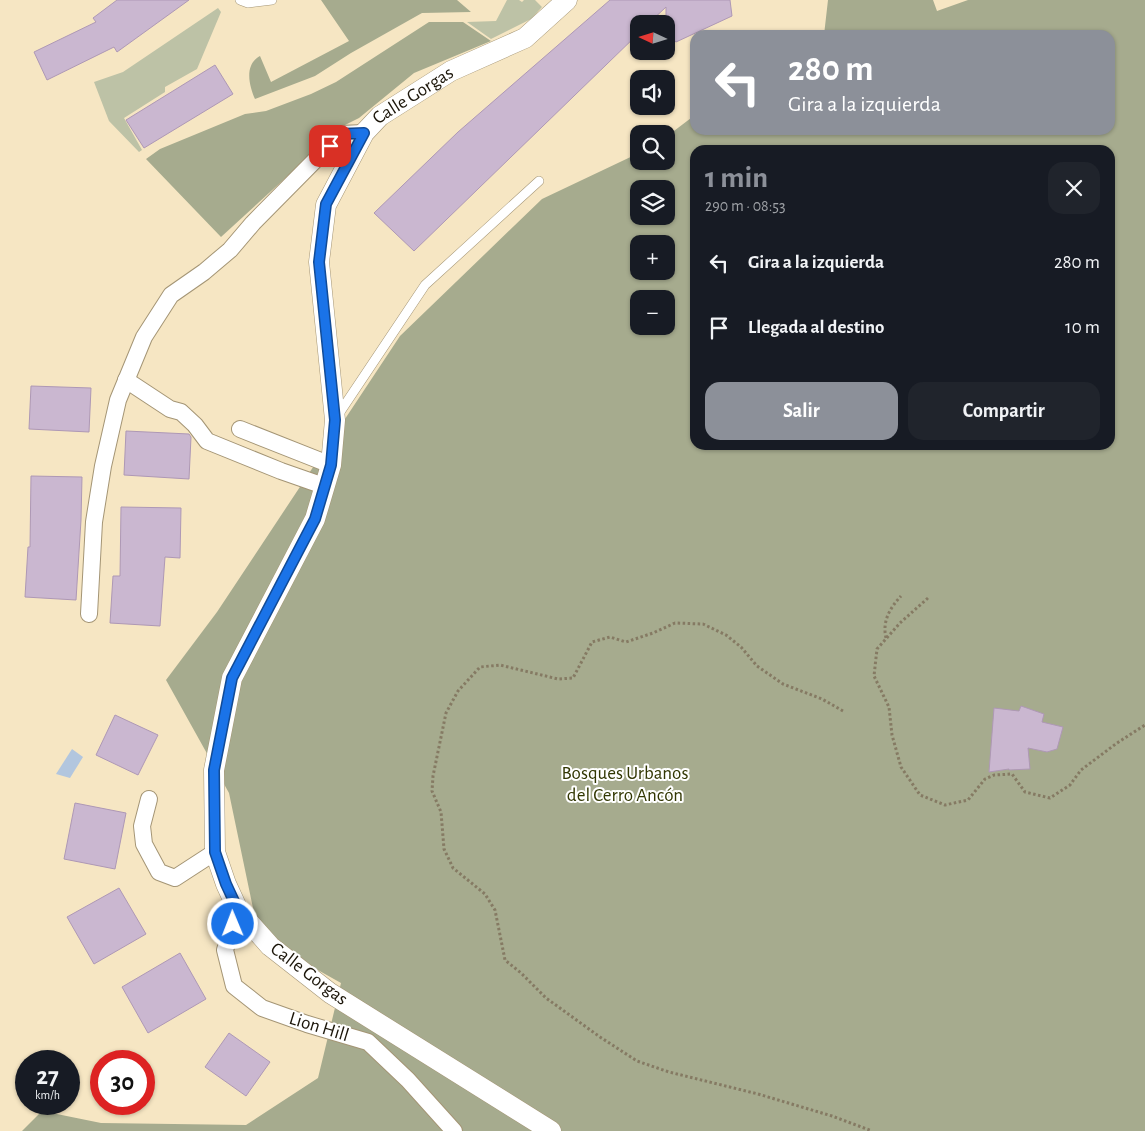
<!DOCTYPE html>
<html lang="es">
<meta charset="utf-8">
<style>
body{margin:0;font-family:"Alegreya Sans",sans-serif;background:#20242c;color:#f1f3f6;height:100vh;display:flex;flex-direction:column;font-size:19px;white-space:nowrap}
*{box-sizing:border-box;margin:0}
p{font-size:16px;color:#9ea1a6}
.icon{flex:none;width:28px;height:28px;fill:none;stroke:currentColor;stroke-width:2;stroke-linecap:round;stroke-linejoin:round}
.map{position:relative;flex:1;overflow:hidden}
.sheet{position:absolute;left:690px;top:145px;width:425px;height:305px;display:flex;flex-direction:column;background:#171b24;border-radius:15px;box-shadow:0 1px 4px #0004}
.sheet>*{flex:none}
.hud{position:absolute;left:690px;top:30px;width:425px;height:105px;border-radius:15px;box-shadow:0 1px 4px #0004;background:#8c9099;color:#fff;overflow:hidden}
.needle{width:32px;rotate:274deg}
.controls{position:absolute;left:630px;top:15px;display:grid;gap:10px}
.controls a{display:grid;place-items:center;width:45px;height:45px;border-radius:10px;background:#171b24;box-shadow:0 1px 4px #0004;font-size:25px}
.speed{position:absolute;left:15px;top:1050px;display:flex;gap:10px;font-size:25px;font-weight:700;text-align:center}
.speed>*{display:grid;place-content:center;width:65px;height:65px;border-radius:50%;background:#171b24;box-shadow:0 1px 4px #0004;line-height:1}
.speed small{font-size:12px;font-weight:400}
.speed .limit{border:8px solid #d22;background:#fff;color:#111}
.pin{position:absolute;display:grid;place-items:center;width:42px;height:42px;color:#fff;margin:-21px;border-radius:10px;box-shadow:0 2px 8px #0006}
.me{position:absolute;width:55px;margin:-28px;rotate:359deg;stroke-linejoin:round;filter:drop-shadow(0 0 4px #0008)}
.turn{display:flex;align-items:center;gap:18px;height:105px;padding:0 15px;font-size:22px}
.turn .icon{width:65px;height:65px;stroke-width:2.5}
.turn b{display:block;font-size:35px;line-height:42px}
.round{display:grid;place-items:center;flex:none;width:52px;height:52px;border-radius:15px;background:#20242c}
.headline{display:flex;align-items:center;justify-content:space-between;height:85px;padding:0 15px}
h1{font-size:30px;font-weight:700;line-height:38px;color:#8c9099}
.primary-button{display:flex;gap:10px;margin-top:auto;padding:10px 15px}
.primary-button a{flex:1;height:58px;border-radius:15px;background:#8c9099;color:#fff;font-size:20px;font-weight:700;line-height:58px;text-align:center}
.primary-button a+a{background:#20242c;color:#f1f3f6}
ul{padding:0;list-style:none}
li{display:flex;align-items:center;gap:15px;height:65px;padding:0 15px}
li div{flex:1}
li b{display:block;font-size:19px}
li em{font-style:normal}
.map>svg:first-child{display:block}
.green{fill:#bdc2a6}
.forest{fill:#a6ab8e;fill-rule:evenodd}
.water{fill:#b2c6de}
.building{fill:#cab7d0;stroke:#ae98b5}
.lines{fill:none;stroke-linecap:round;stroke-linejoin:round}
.service-casing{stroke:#a49575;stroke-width:10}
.minor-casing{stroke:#a49575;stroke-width:18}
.tertiary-casing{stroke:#a49575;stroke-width:21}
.path{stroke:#857a63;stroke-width:3;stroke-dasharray:2.5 2.5;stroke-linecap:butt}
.service{stroke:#fff;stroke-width:9}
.minor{stroke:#fff;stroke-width:16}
.tertiary{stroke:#fff;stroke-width:20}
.route-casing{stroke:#114b97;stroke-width:12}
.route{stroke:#1a73e8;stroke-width:9}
.labels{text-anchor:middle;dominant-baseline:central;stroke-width:4;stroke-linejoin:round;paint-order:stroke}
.street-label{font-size:19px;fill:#1b1509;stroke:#fff}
.park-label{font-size:19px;fill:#323703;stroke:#fff}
</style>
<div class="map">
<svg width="1145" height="1131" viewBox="0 0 1145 1131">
<rect width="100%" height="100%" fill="#f6e6c3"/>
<g class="green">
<path d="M 507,0 L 519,0 L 522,2 L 524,0 L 535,0 L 542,7 L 531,19 L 491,39 L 467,22 L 496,21 Z"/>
<path d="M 218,8 L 221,12 L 197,69 L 165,87 L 165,92 L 124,118 L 142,150 L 139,152 L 109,121 L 94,82 L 123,72 Z"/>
</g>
<g class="forest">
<path d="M 321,0 L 457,0 L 471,12 L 422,13 L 351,53 L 315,76 L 255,99 C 249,85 244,65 260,56 L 271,82 L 349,41 Z"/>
<path d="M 828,0 L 933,0 L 937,11 L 968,0 L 1145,0 L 1145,1131 L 22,1131 L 42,1111 L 101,1123 L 246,1125 L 318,1078 L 341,983 L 259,937 L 229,793 L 166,680 L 217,612 L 400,336 L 542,199 L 639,153 L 639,161 L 666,161 L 666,137 L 695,115 L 695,130 L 1110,130 L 1110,35 L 824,35 ZM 695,150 L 1110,150 L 1110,445 L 695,445 ZM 639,189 L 666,189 L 666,216 L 639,216 ZM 639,244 L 666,244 L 666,271 L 639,271 ZM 639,299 L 666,299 L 666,326 L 639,326 Z"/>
<path d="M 429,22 L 463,22 L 491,41 L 414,73 L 359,118 L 341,127 L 221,237 L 146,159 L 160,149 L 245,114 L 266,111 L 311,94 L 336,82 Z"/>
</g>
<path class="water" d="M 72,749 L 83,757 L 70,778 L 56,774 Z"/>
<g class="building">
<path d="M 117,0 L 189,0 L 117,52 L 114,47 L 47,80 L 34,52 L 96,22 L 93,18 Z"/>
<path d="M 610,0 L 730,0 L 732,16 L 676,42 L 666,35 L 666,7 L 648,24 L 639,24 L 639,33 L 414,251 L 374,213 L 458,132 Z"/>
<path d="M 215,65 L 233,94 L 144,148 L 126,120 Z"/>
<path d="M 31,386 L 91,388 L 89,432 L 29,429 Z"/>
<path d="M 126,431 L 189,434 L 191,437 L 189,479 L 124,475 Z"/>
<path d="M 31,476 L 82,477 L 81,520 L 76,600 L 25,597 L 28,547 L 30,547 Z"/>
<path d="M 121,507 L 181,508 L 180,558 L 165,557 L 160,626 L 110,623 L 113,576 L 120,576 Z"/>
<path d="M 1021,706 L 1044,714 L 1042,722 L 1063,727 L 1057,749 L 1047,752 L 1028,748 L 1030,769 L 1009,770 L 1009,769 L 989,772 L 994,708 L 1019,711 Z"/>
<path d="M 115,715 L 158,735 L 138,775 L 96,755 Z"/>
<path d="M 75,803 L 126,813 L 115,869 L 64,859 Z"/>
<path d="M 119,888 L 146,934 L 94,964 L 67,917 Z"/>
<path d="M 180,953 L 206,999 L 148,1033 L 122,987 Z"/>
<path d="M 229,1033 L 270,1062 L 246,1096 L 205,1067 Z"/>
</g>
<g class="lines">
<g class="service-casing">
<g id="service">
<path d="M 240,0 L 248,3 L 272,0"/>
<path d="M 338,415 L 425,285 L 539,181"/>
</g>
</g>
<g class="minor-casing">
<g id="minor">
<path d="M 126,380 L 170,409 L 181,412 L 195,425 L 207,441 L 281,471 L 324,486"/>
<path d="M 240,429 L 331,465"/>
<path d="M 89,614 L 94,522 L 103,466 L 118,400 L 144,337 L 171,295 L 204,272 L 230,250 L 253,223 L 341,134 L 364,133"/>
<path d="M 149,799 L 142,826 L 144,844 L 159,872 L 175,878 L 215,852"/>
<path d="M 238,910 L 225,950 L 234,986 L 262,1008 L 307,1024 L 368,1042 L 408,1080 L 454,1131"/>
</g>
</g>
<g class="tertiary-casing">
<g id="tertiary">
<path id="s1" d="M 551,1131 L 330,993 L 270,946 L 238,910 L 226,884 L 215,852 L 214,770 L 232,678 L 315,519 L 331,465 L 335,420 L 319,262 L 326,205 L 364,133 L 380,116 L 451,71 L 525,38 L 567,0"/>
</g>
</g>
<g class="path">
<path d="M 928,598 L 900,623 L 877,649 L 874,676 L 889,707 L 892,735 L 901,767 L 920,795 L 945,805 L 968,800 L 985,779 L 994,775 L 1012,774 L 1025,792 L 1050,798 L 1070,785 L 1081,770 L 1117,743 L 1145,725"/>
<path d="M 886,638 C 882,621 890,608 901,596"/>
<path d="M 843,711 L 822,699 L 783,684 L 757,666 L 741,647 L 726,635 L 703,624 L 675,623 L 653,633 L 626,642 L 610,637 L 592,642 L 573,678 L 558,679 L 500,665 L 480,667 L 458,691 L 446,713 L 433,776 L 432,791 L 441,812 L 444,849 L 453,868 L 485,894 L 495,910 L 505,960 L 521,973 L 546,998 L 600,1037 L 637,1061 L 669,1072 L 758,1094 L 832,1116 L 872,1131"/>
</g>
<use href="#service" class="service"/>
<use href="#minor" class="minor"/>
<use href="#tertiary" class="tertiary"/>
</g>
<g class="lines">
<g class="route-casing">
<path id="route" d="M 233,924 L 238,910 L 226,884 L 215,852 L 214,770 L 232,678 L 315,519 L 331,465 L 335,420 L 319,262 L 326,204 L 364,133 L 341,134 L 330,146"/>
</g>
<use href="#route" class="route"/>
</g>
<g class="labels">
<g class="street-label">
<text stroke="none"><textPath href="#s1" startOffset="1264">Calle Gorgas</textPath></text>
<text transform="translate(309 974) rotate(37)">Calle Gorgas</text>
<text transform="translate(319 1027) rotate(17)">Lion Hill</text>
</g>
<g class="park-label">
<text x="625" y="773">Bosques Urbanos<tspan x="625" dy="22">del Cerro Ancón</tspan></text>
</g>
</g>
</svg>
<div class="controls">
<a><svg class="needle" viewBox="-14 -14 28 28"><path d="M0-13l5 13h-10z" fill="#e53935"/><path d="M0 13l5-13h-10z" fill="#9ea1a6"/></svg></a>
<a><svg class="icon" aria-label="sound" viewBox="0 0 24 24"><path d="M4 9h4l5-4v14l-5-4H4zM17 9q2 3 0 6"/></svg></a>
<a><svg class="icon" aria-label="search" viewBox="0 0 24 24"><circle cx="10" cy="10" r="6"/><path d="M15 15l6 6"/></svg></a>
<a><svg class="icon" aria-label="layers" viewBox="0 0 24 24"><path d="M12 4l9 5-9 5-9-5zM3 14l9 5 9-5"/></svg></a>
<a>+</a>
<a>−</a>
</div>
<div class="speed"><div>27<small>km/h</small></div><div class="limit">30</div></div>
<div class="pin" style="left:330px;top:146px;background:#d93025"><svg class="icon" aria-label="arrive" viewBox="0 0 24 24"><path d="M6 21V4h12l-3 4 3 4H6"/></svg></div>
<svg class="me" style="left:233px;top:924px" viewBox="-20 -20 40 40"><circle r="17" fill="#1a73e8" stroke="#fff" stroke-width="3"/><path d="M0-11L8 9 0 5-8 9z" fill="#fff"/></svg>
<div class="hud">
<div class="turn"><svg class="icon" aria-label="left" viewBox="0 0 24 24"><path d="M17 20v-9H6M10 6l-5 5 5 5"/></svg><div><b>280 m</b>Gira a la izquierda</div></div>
</div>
<section class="sheet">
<div class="headline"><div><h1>1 min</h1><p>290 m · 08:53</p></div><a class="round"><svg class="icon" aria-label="close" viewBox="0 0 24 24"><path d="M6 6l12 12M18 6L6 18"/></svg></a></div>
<ul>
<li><svg class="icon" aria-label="left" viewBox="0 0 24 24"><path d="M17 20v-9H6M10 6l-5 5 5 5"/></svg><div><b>Gira a la izquierda</b></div><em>280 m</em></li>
<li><svg class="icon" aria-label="arrive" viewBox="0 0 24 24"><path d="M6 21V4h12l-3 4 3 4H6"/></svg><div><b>Llegada al destino</b></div><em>10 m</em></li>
</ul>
<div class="primary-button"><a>Salir</a><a>Compartir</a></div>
</section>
</div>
